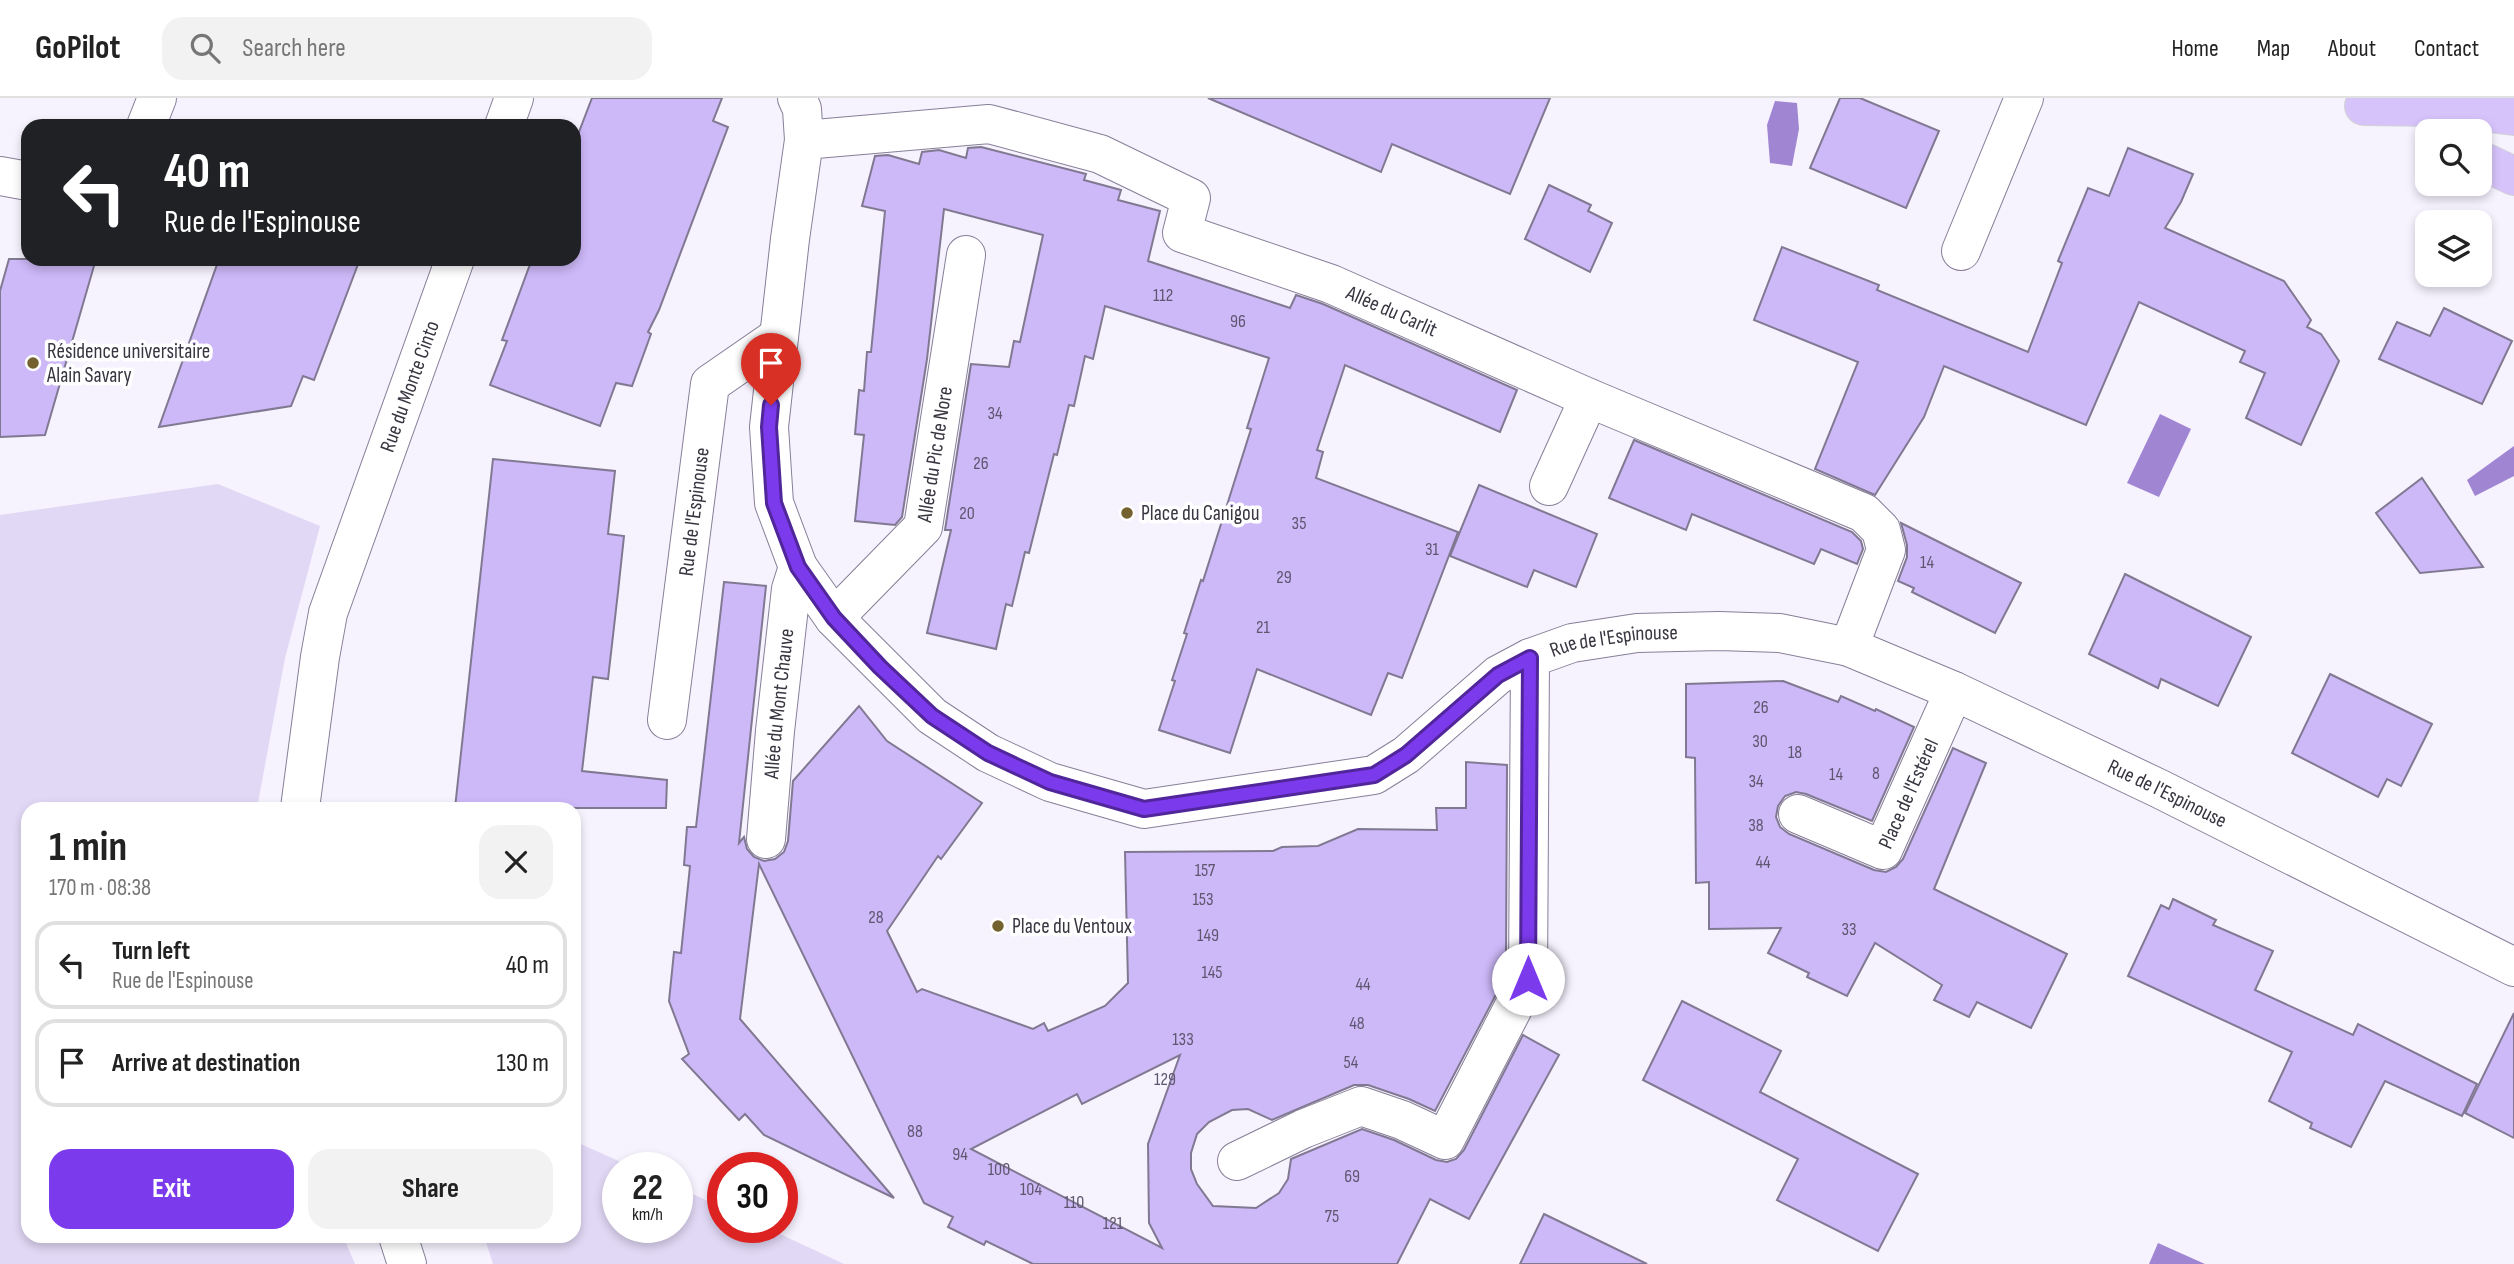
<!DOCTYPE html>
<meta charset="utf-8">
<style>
body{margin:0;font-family:"Sofia Sans Condensed",sans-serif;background:#f2f2f2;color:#222;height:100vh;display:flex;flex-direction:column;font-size:26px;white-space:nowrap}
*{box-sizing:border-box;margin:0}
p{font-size:23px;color:#767676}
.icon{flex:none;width:38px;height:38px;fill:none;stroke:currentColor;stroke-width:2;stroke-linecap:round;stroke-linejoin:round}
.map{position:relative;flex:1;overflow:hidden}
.sheet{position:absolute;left:21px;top:704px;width:560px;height:441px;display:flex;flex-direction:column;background:#fff;border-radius:21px;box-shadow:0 4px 10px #0003}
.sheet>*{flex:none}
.hud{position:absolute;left:21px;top:21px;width:560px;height:147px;border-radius:21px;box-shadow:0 4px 10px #0003;background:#202124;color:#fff;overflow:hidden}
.buttons{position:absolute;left:2415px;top:21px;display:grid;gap:14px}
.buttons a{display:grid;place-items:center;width:77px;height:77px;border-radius:14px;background:#fff;box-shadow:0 4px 10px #0003;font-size:35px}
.speed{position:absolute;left:602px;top:1054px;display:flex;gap:14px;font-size:35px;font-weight:700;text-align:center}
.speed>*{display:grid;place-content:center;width:91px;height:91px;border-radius:50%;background:#fff;box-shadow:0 4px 10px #0003;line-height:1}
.speed small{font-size:18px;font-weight:400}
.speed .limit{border:10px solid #d22;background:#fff;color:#111}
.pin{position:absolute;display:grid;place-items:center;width:60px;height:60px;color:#fff;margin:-72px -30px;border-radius:50% 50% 50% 0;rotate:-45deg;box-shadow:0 0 7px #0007}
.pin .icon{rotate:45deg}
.me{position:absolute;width:77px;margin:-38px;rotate:0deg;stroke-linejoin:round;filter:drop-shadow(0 0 5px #0008)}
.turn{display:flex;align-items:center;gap:24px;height:147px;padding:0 28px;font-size:32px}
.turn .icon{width:91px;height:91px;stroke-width:2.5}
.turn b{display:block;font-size:49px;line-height:60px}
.round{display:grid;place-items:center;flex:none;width:74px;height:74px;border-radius:21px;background:#f2f2f2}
.summary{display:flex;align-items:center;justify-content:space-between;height:119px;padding:0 28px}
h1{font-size:42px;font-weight:700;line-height:52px}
.cta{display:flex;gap:14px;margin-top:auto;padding:14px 28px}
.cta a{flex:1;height:80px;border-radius:21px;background:#7c3aed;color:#fff;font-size:28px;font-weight:700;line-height:80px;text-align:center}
.cta a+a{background:#f2f2f2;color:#222}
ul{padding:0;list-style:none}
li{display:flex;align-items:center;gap:21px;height:88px;margin:0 14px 10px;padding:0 14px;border:4px solid #e0e0e0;border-radius:21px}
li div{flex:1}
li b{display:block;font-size:26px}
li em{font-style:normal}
header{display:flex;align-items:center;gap:42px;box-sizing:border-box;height:98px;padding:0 35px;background:#fff;border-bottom:2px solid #e0e0e0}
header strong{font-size:33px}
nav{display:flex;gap:38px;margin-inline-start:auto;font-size:24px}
.search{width:490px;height:63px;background:#f2f2f2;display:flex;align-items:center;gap:18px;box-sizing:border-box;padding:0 24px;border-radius:21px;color:#767676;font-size:26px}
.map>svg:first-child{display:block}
.green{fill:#e1d8f5}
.water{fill:#a085d2}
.building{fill:#cdb8f8;stroke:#817992;stroke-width:2;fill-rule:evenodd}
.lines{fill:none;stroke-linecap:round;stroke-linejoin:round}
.minor-casing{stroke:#877f98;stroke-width:40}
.major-casing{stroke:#d3d3d5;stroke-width:40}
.minor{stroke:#fff;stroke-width:38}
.major{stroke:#d6c3fa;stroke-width:38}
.route-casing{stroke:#51269a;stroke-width:18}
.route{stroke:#7c3aed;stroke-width:12}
.poi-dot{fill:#73612f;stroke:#fff;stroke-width:2.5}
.labels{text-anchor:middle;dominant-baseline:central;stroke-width:7;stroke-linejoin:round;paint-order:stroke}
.number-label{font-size:18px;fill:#5e566f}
.street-label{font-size:21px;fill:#393541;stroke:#fff}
.poi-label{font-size:21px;fill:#393541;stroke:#fff;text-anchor:start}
</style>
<header>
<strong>GoPilot</strong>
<div class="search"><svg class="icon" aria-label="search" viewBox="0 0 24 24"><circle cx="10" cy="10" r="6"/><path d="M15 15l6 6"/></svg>Search here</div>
<nav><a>Home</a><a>Map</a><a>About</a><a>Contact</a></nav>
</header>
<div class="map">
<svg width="2514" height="1166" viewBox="0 0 2514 1166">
<rect width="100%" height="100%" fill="#f6f2fe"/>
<g class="green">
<path d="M 218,386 L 320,428 L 285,560 L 257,710 L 28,710 L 28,1138 L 343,1138 L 355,1166 L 0,1166 L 0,417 Z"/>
<path d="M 574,1043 L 632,1069 L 618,1069 L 618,1129 L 677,1129 L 677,1089 L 723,1110 L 723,1129 L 765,1129 L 844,1166 L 493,1166 L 484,1138 L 574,1138 Z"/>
</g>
<g class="water">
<path d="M 1775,3 L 1797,5 L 1799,31 L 1792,68 L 1770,65 L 1767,27 Z"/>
<path d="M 2160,316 L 2191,331 L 2159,399 L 2127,385 Z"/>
<path d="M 2514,348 L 2514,378 L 2475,398 L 2467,382 Z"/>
<path d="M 2158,1145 L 2205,1166 L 2149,1166 Z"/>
</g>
<g class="building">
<path d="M 592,0 L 722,0 L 713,23 L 728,29 L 659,212 L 648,234 L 651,236 L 632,288 L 616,285 L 600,328 L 490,287 L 507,243 L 502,242 L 532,161 L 574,161 L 574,47 Z"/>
<path d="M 1208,0 L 1550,0 L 1510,96 L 1392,46 L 1381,74 Z"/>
<path d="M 1840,0 L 1860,0 L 1939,33 L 1906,110 L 1810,70 Z"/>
<path d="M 981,49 L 1086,76 L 1084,82 L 1121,92 L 1118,102 L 1160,113 L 1148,163 L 1290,210 L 1296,197 L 1323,206 L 1517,292 L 1500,334 L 1345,267 L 1317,352 L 1323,354 L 1316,380 L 1458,434 L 1402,580 L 1388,575 L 1371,617 L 1257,571 L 1230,655 L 1159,632 L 1175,583 L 1172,582 L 1187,536 L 1184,535 L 1201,482 L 1203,483 L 1251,331 L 1247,330 L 1269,260 L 1105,208 L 1093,261 L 1085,258 L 1074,308 L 1069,307 L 1057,357 L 1054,356 L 1029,455 L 1025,454 L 1012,508 L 1006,506 L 996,551 L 927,535 L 951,432 L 945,432 L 971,266 L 1009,269 L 1014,243 L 1020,244 L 1043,137 L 944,111 L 927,261 L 902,419 L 895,427 L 855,423 L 864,337 L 855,336 L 859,292 L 864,293 L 867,254 L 871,254 L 885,113 L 862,108 L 875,58 L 888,57 L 919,66 L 922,54 L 939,52 L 966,60 L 968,50 Z"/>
<path d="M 2128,50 L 2193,76 L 2181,104 L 2165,130 L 2284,183 L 2311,222 L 2307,229 L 2321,236 L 2339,263 L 2301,347 L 2246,320 L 2265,275 L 2240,264 L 2245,253 L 2139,204 L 2086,327 L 1944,268 L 1924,319 L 1875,397 L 1815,371 L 1858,264 L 1754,222 L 1782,149 L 1879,187 L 1877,192 L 2028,254 L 2062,165 L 2058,163 L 2088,90 L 2109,98 Z"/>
<path d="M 1549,87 L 1591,107 L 1588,113 L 1612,125 L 1590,174 L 1525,141 Z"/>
<path d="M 9,161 L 96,161 L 45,337 L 0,339 L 0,193 Z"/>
<path d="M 219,161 L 360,161 L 314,282 L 303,278 L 291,308 L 159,329 Z"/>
<path d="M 2444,210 L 2512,243 L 2482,306 L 2379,261 L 2397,224 L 2430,238 Z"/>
<path d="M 1634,342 L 1852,434 L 1861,443 L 1863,451 L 1857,466 L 1821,451 L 1814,466 L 1692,416 L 1686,432 L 1609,400 Z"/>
<path d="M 493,361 L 615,373 L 608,436 L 624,438 L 618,494 L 608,581 L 593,579 L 582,673 L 667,682 L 666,710 L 455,710 Z"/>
<path d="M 2422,380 L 2447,417 L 2483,469 L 2420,475 L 2376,415 Z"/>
<path d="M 1479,387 L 1597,436 L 1576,489 L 1534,472 L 1527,489 L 1450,458 Z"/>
<path d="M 1901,425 L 2021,485 L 1995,535 L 1912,494 L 1914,490 L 1898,483 L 1907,459 L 1907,447 Z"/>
<path d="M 2125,476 L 2251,539 L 2218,608 L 2161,581 L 2158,590 L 2089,556 Z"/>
<path d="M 724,484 L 766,488 L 739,745 L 744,739 L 747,751 L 754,759 L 764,763 L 775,761 L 784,754 L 788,743 L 793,683 L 859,608 L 887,643 L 982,705 L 941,761 L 938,758 L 887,833 L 917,894 L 922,891 L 1033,931 L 1044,925 L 1048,933 L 1105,908 L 1128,885 L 1125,754 L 1273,753 L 1282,749 L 1318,748 L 1358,731 L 1437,732 L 1436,710 L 1466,710 L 1466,664 L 1507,667 L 1506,858 L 1502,859 L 1502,885 L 1435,1013 L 1409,1001 L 1368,987 L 1354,987 L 1272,1022 L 1248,1011 L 1232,1012 L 1209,1024 L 1197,1036 L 1191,1055 L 1191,1071 L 1197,1086 L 1213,1108 L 1256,1110 L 1279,1095 L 1288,1081 L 1291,1061 L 1362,1031 L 1394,1042 L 1436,1062 L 1447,1064 L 1456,1061 L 1464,1052 L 1523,937 L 1559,957 L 1469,1121 L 1430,1101 L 1397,1166 L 1033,1166 L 986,1143 L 984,1147 L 948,1129 L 953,1119 L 924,1105 L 759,766 L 740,921 L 894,1100 L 764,1037 L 745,1016 L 739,1022 L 682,961 L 689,956 L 669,903 L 674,854 L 681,855 L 690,768 L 684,767 L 687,729 L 696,729 ZM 1180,957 L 1148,1046 L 1149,1125 L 1162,1150 L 971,1051 L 1077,996 L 1082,1006 Z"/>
<path d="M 2330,576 L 2432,626 L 2401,688 L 2387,681 L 2378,699 L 2292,655 Z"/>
<path d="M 1783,583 L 1838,604 L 1841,598 L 1875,613 L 1876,611 L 1914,629 L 1872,723 L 1806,696 L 1796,694 L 1785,698 L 1778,708 L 1776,719 L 1780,729 L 1789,736 L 1874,772 L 1886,774 L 1896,769 L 1903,761 L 1953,650 L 1986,665 L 1934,791 L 2067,856 L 2031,930 L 1977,904 L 1969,919 L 1934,902 L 1942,887 L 1875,845 L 1847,898 L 1807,879 L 1809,875 L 1768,855 L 1781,830 L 1709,831 L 1709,784 L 1696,785 L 1695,660 L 1686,659 L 1686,586 Z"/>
<path d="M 2173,801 L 2216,822 L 2213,827 L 2273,853 L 2255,892 L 2353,937 L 2358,926 L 2477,986 L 2462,1018 L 2385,983 L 2351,1049 L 2310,1030 L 2312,1025 L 2269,1003 L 2292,954 L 2128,878 L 2161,807 L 2169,811 Z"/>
<path d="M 1682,903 L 1781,953 L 1760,994 L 1918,1076 L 1878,1153 L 1777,1102 L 1798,1061 L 1643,982 Z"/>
<path d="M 2514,915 L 2514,1040 L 2465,1015 Z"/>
<path d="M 1544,1116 L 1647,1166 L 1520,1166 Z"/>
</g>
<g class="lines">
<g class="minor-casing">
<g id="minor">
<path id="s1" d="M 797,0 L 802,11 L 804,42 L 790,141 L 769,329 L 774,405 L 798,469 L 834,520 L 932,618 L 988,655 L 1050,684 L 1144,711 L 1374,677 L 1406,657 L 1498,577 L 1530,560 L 1572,545 L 1637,535 L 1719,533 L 1780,535 L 1849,549 L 1954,593 L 2160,691 L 2514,869"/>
<path d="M 146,28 L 157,0"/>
<path d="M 504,28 L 514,0"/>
<path id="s2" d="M 804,42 L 989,26 L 1100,56 L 1191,100 L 1182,135 L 1331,186 L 1589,300 L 1864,415 L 1881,432 L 1886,452 L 1849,549"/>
<path d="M 0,78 L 28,83"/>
<path d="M 1961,153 L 2024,0"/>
<path d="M 1549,388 L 1589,300"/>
<path id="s3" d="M 834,520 L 923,429 L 966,157"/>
<path id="s4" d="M 667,622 L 710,286 L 778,239"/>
<path id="s5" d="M 300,710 L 320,559 L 328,515 L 455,161"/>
<path id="s6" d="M 1798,716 L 1883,752 L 1954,593"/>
<path id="s7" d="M 766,741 L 775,633 L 791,491 L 798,469"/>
<path d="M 1237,1063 L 1303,1031 L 1361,1008 L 1402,1022 L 1445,1042 L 1528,881 L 1530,560"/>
<path d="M 398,1138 L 407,1166"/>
</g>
</g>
<g class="major-casing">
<g id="major">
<path d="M 2364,8 L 2438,9 L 2514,18"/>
<path d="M 2480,62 L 2514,78"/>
</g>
</g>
<use href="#minor" class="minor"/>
<use href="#major" class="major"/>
</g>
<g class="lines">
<g class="route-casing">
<path id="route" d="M 771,307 L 769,329 L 774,405 L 798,469 L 834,520 L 880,569 L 932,618 L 988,655 L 1050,684 L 1144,711 L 1374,677 L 1406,657 L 1498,577 L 1530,560 L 1528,881"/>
</g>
<use href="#route" class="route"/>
</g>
<g class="poi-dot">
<circle cx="33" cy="265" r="7"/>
<circle cx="1127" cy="415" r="7"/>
<circle cx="998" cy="828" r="7"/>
</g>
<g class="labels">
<g class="number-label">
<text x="1163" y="197">112</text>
<text x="1238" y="223">96</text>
<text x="995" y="315">34</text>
<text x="981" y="365">26</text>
<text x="967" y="415">20</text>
<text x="1299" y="425">35</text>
<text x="1432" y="451">31</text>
<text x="1927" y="464">14</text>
<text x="1284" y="479">29</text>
<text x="1263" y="529">21</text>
<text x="1761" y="609">26</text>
<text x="1760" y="643">30</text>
<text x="1795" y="654">18</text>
<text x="1876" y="675">8</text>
<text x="1836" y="676">14</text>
<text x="1756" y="683">34</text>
<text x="1756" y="727">38</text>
<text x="1763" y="764">44</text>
<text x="1205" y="772">157</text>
<text x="1203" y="801">153</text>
<text x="876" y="819">28</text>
<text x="1849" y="831">33</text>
<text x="1208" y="837">149</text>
<text x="1212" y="874">145</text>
<text x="1363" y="886">44</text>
<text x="1357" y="925">48</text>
<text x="1183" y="941">133</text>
<text x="1351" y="964">54</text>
<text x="1165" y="981">129</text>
<text x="915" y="1033">88</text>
<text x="960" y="1056">94</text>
<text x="999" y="1071">100</text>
<text x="1352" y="1078">69</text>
<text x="1031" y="1091">104</text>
<text x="1074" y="1104">110</text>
<text x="1332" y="1118">75</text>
<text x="1113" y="1125">121</text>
</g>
<g class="street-label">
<text stroke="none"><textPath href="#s2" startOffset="662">Allée du Carlit</textPath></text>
<text stroke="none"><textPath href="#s5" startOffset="438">Rue du Monte Cinto</textPath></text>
<text stroke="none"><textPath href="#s3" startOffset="201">Allée du Pic de Nore</textPath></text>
<text stroke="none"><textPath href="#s4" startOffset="210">Rue de l'Espinouse</textPath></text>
<text stroke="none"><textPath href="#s1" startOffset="1426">Rue de l'Espinouse</textPath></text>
<text stroke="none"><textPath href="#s7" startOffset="136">Allée du Mont Chauve</textPath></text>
<text stroke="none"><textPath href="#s6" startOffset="154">Place de l'Estérel</textPath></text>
<text stroke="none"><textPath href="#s1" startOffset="2014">Rue de l'Espinouse</textPath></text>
</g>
<g class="poi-label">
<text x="47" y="253">Résidence universitaire<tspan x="47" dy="24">Alain Savary</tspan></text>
<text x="1141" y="415">Place du Canigou</text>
<text x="1012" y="828">Place du Ventoux</text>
</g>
</g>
</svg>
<div class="buttons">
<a><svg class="icon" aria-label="search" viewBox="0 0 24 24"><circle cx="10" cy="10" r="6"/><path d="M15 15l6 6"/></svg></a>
<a><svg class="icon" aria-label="layers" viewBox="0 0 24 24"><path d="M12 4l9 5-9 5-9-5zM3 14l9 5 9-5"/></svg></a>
</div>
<div class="speed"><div>22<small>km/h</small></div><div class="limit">30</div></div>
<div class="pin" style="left:771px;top:307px;background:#d93025"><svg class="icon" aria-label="arrive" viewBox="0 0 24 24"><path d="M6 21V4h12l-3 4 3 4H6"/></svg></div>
<svg class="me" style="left:1528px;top:881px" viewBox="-20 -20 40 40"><circle r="19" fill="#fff"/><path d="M0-13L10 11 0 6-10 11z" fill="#7c3aed"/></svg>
<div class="hud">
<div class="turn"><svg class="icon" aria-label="left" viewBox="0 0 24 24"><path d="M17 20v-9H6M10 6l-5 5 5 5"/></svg><div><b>40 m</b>Rue de l'Espinouse</div></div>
</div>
<section class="sheet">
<div class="summary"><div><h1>1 min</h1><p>170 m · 08:38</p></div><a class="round"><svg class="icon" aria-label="close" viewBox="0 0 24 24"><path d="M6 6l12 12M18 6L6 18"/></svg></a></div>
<ul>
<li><svg class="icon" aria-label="left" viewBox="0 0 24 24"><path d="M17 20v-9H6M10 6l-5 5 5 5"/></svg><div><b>Turn left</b><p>Rue de l'Espinouse</p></div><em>40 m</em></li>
<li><svg class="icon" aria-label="arrive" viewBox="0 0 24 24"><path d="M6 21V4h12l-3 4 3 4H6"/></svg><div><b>Arrive at destination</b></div><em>130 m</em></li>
</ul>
<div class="cta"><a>Exit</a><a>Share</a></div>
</section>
</div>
